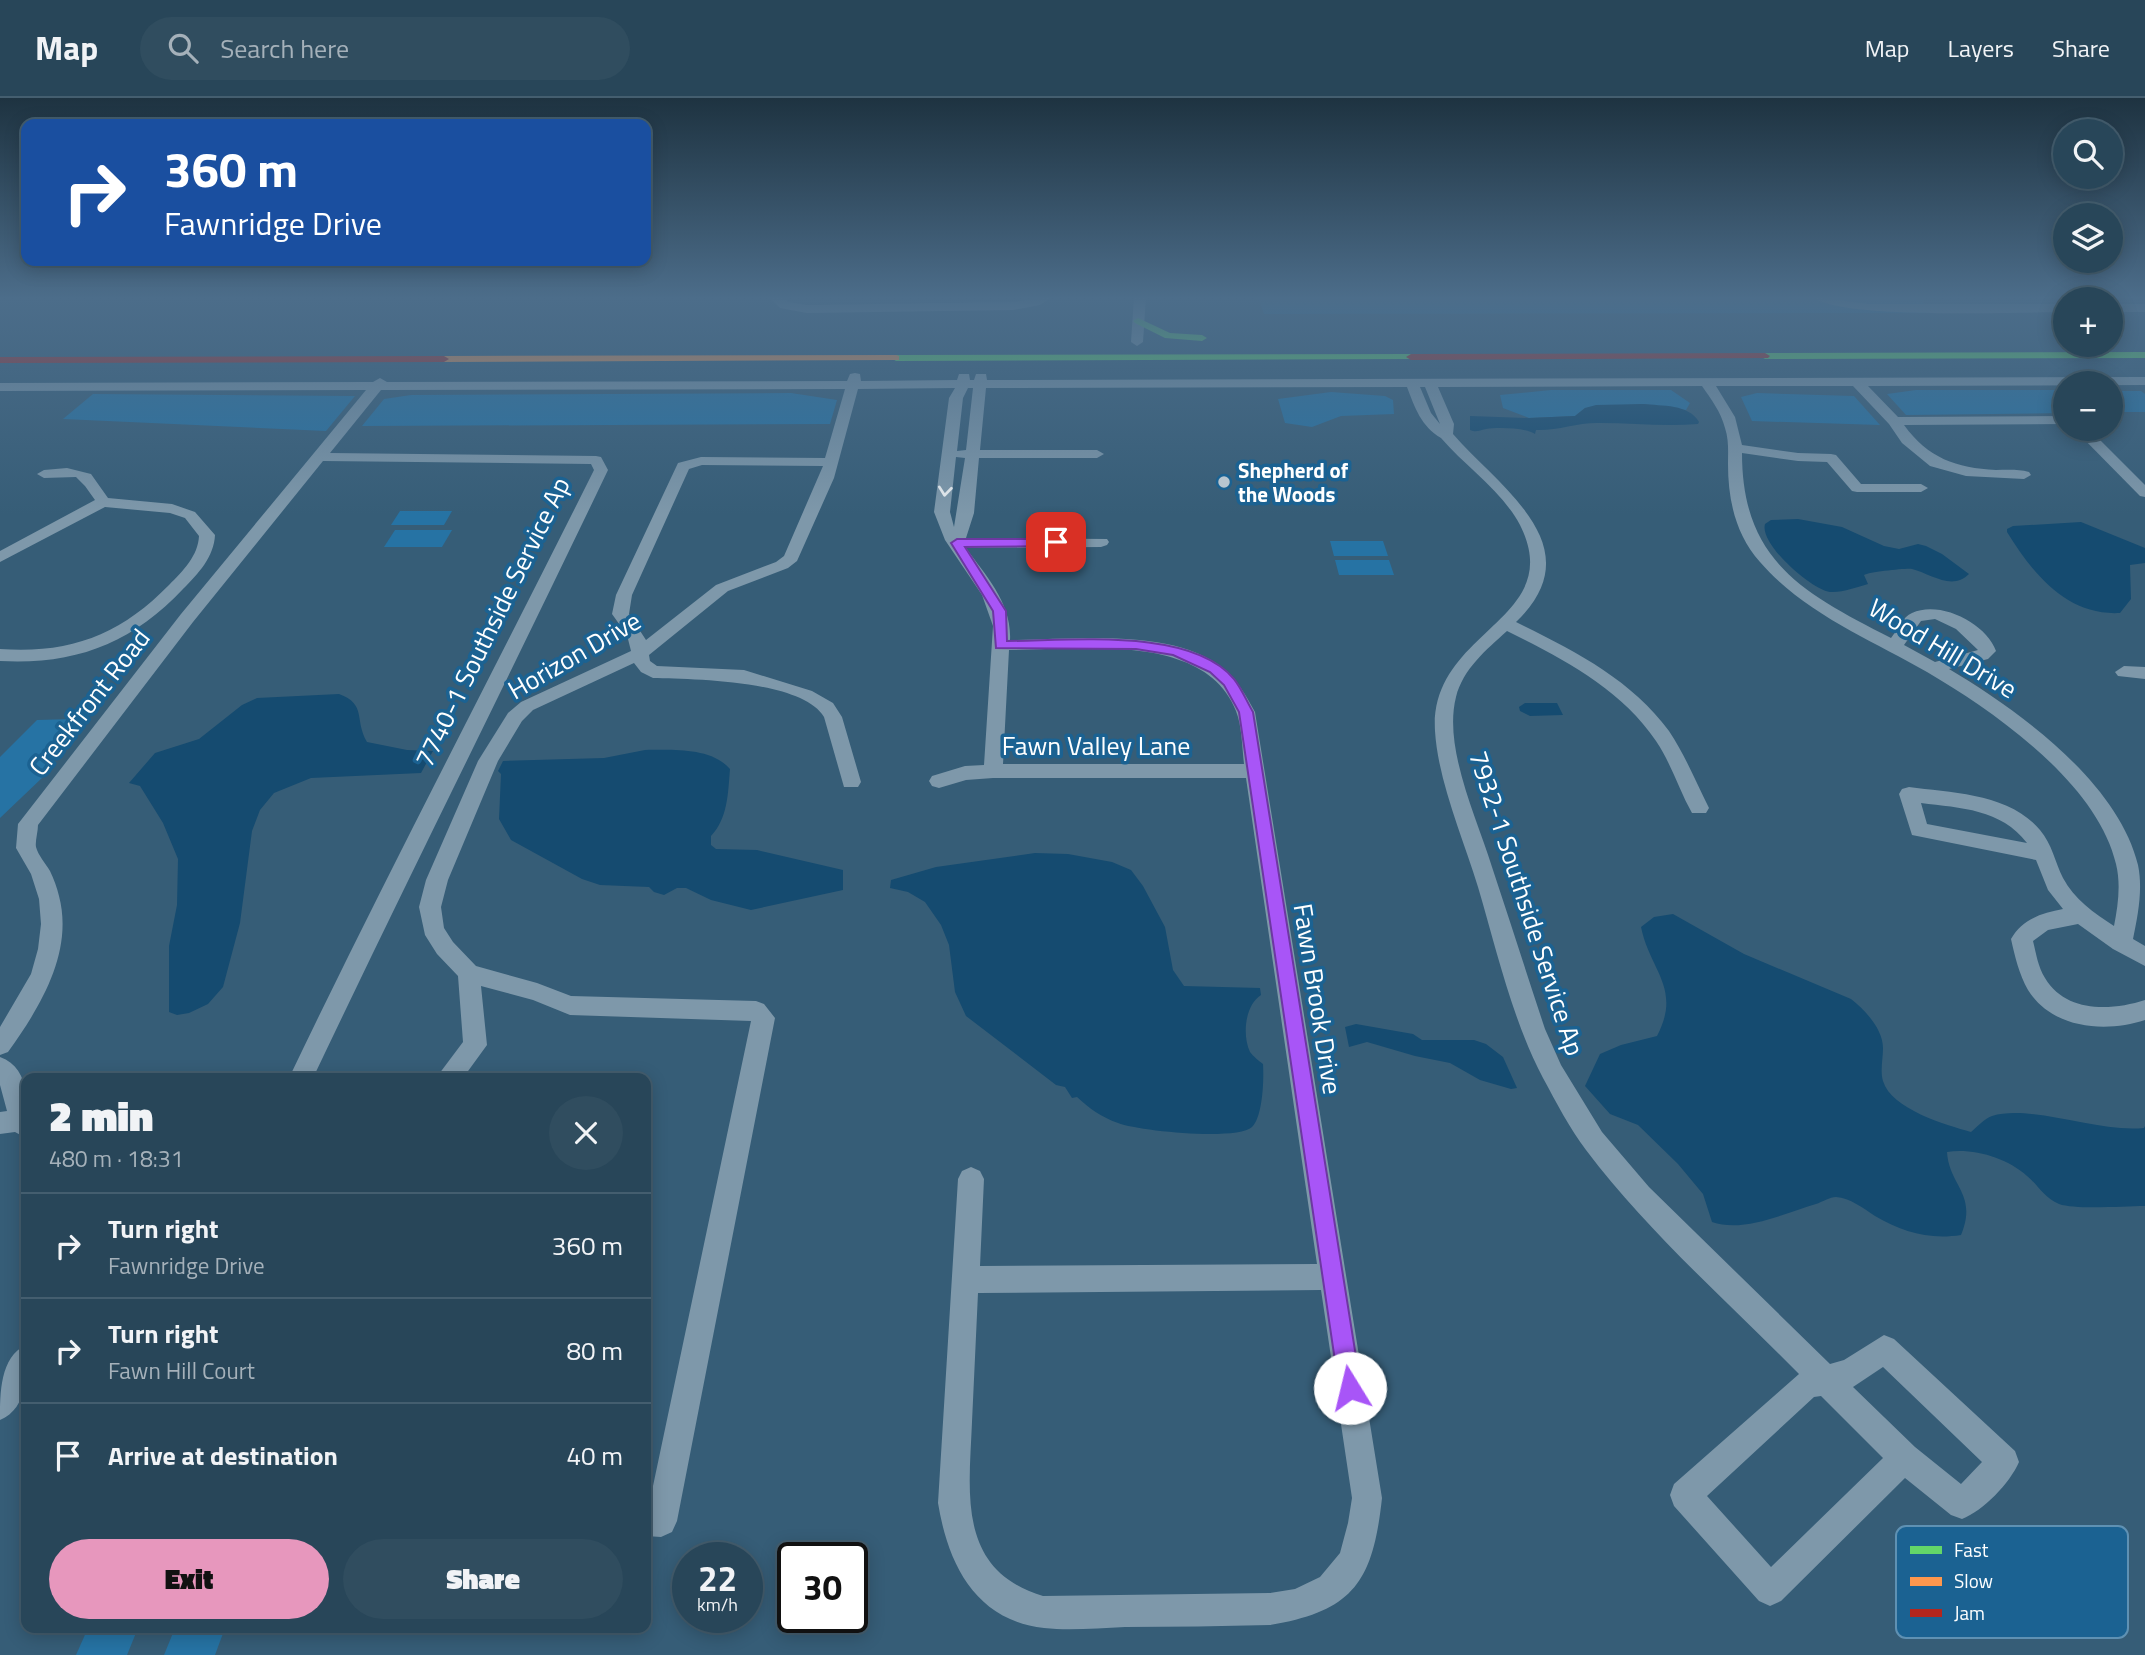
<!DOCTYPE html>
<meta charset="utf-8">
<style>
body{margin:0;font-family:"Titillium Web",sans-serif;background:#304d5f;color:#f1f3f6;height:100vh;display:flex;flex-direction:column;font-size:26px;white-space:nowrap}
*{box-sizing:border-box;margin:0}
p{font-size:23px;color:#a5b1ba}
.icon{flex:none;width:38px;height:38px;fill:none;stroke:currentColor;stroke-width:2;stroke-linecap:round;stroke-linejoin:round}
.map{position:relative;flex:1;overflow:hidden}
.drawer{position:absolute;left:21px;top:975px;width:630px;height:560px;display:flex;flex-direction:column;background:#284659;border-radius:14px;box-shadow:0 4px 18px #0003,0 0 0 2px #445e6f}
.drawer>*{flex:none}
.top-card{position:absolute;left:21px;top:21px;width:630px;height:147px;border-radius:14px;box-shadow:0 4px 18px #0003,0 0 0 2px #445e6f;background:#1a4fa0;color:#fff;overflow:hidden}
.tools{position:absolute;left:2053px;top:21px;display:grid;gap:14px}
.tools a{display:grid;place-items:center;width:70px;height:70px;border-radius:50%;background:#284659;box-shadow:0 4px 18px #0003,0 0 0 2px #445e6f;font-size:35px}
.speed{position:absolute;left:672px;top:1444px;display:flex;gap:14px;font-size:35px;font-weight:700;text-align:center}
.speed>*{display:grid;place-content:center;width:91px;height:91px;border-radius:50%;background:#284659;box-shadow:0 4px 18px #0003,0 0 0 2px #445e6f;line-height:1}
.speed small{font-size:18px;font-weight:400}
.speed .limit{border:4px solid #111;border-radius:10px;background:#fff;color:#111}
.pin{position:absolute;display:grid;place-items:center;width:60px;height:60px;color:#fff;margin:-30px;border-radius:14px;box-shadow:0 4px 10px #0006}
.me{position:absolute;width:77px;margin:-38px;rotate:351deg;stroke-linejoin:round;filter:drop-shadow(0 0 5px #0008)}
.turn{display:flex;align-items:center;gap:24px;height:147px;padding:0 28px;font-size:32px}
.turn .icon{width:91px;height:91px;stroke-width:2.5}
.turn b{display:block;font-size:49px;line-height:60px}
.round{display:grid;place-items:center;flex:none;width:74px;height:74px;border-radius:37px;background:#304d5f}
.headline{display:flex;align-items:center;justify-content:space-between;height:119px;padding:0 28px}
h1{font-size:42px;font-weight:800;line-height:52px}
.cta{display:flex;gap:14px;margin-top:auto;padding:14px 28px}
.cta a{flex:1;height:80px;border-radius:42px;background:#e797bd;color:#111;font-size:28px;font-weight:800;line-height:80px;text-align:center}
.cta a+a{background:#304d5f;color:#f1f3f6}
ul{padding:0;list-style:none}
li{display:flex;align-items:center;gap:21px;height:105px;padding:0 28px;border-top:2px solid #445e6f}
li div{flex:1}
li b{display:block;font-size:26px}
li em{font-style:normal}
header{display:flex;align-items:center;gap:42px;box-sizing:border-box;height:98px;padding:0 35px;background:#284659;border-bottom:2px solid #445e6f}
header strong{font-size:33px}
nav{display:flex;gap:38px;margin-inline-start:auto;font-size:24px}
.search{width:490px;height:63px;background:#304d5f;display:flex;align-items:center;gap:18px;box-sizing:border-box;padding:0 24px;border-radius:38px;color:#a5b1ba;font-size:26px}
.map>svg:first-child{display:block}
.green{fill:#2673a4}
.water{fill:#154b70}
.lines{fill:none;stroke-linecap:round;stroke-linejoin:round}
.street{fill:#7e98aa;fill-rule:evenodd}
.fast{fill:#63d668;fill-rule:evenodd}
.slow{fill:#ff974d;fill-rule:evenodd}
.jam{fill:#b3261e;fill-rule:evenodd}
.oneway{stroke:#ecf0f2}
.route{fill:#a855f7;stroke:#6d37a1;stroke-width:2}
.poi-dot{fill:#b9c6cf;stroke:#1b6292;stroke-width:2.5}
.labels{text-anchor:middle;dominant-baseline:central;stroke-width:7;stroke-linejoin:round;paint-order:stroke}
.far-poi-label{font-size:21px;font-weight:bold;fill:#fff;stroke:#1b6292;text-anchor:start}
.street-label{font-size:26px;fill:#fff;stroke:#1b6292}
.key{fill:#1b6292;stroke:#5f91b3;stroke-width:2}
.key-label{font-size:19px;fill:#fff}
</style>
<header>
<strong>Map</strong>
<div class="search"><svg class="icon" aria-label="search" viewBox="0 0 24 24"><circle cx="10" cy="10" r="6"/><path d="M15 15l6 6"/></svg>Search here</div>
<nav><a>Map</a><a>Layers</a><a>Share</a></nav>
</header>
<div class="map">
<svg width="2145" height="1557" viewBox="0 0 2145 1557">
<rect width="100%" height="100%" fill="#365d77"/>
<g class="green">
<path d="M 1258,199 L 1921,199 L 1927,215 L 1264,216 Z"/>
<path d="M 1551,292 L 1671,292 L 1690,305 L 1686,312 L 1643,306 L 1585,310 L 1575,318 L 1529,320 L 1503,310 L 1500,297 Z"/>
<path d="M 1916,292 L 2065,292 L 2065,315 L 1906,317 L 1887,296 Z"/>
<path d="M 2110,293 L 2141,293 L 2145,296 L 2145,314 L 2111,314 Z"/>
<path d="M 1331,294 L 1385,298 L 1393,302 L 1394,316 L 1341,318 L 1312,329 L 1285,325 L 1278,301 Z"/>
<path d="M 791,295 L 837,302 L 830,326 L 362,328 L 384,301 L 411,297 Z"/>
<path d="M 1757,295 L 1854,298 L 1880,327 L 1752,323 L 1741,299 Z"/>
<path d="M 93,296 L 355,298 L 326,333 L 63,321 Z"/>
<path d="M 400,413 L 452,413 L 444,427 L 391,427 Z"/>
<path d="M 395,432 L 452,432 L 442,449 L 384,449 Z"/>
<path d="M 1330,443 L 1383,443 L 1388,458 L 1334,458 Z"/>
<path d="M 1335,462 L 1389,462 L 1394,477 L 1339,477 Z"/>
<path d="M 74,621 L 43,679 L 0,720 L 0,659 L 37,622 Z"/>
<path d="M 88,1530 L 138,1530 L 127,1557 L 76,1557 Z"/>
<path d="M 175,1530 L 225,1530 L 215,1557 L 164,1557 Z"/>
</g>
<g class="water">
<path d="M 1643,306 C 1662,308 1689,306 1699,324 L 1698,326 C 1665,329 1633,325 1600,325 C 1579,324 1557,333 1536,332 L 1535,336 C 1526,330 1499,329 1486,331 C 1479,332 1477,335 1470,332 L 1470,318 L 1529,320 L 1575,318 L 1585,310 L 1596,307 Z"/>
<path d="M 1798,421 L 1842,429 L 1884,448 L 1899,451 L 1918,446 L 1926,448 L 1942,456 L 1969,476 C 1952,493 1931,476 1912,471 C 1907,470 1869,474 1864,477 L 1868,486 C 1857,489 1842,495 1830,494 C 1812,492 1759,446 1765,426 L 1771,422 Z"/>
<path d="M 2081,424 L 2145,450 L 2145,465 L 2130,467 L 2131,501 L 2120,515 C 2067,518 2033,476 2007,434 L 2007,431 L 2013,428 Z"/>
<path d="M 339,596 C 367,606 354,622 367,644 L 407,652 L 433,653 L 421,675 L 311,680 L 274,695 L 260,712 L 252,733 L 240,825 L 223,889 L 208,906 L 189,915 L 177,917 L 169,914 L 169,848 L 177,807 L 178,761 L 163,725 L 140,688 L 129,685 L 155,655 L 199,641 L 242,607 L 257,600 Z"/>
<path d="M 1525,605 L 1557,605 L 1563,617 L 1530,618 L 1520,613 L 1519,609 Z"/>
<path d="M 645,652 C 671,652 711,649 730,671 C 728,695 728,720 711,738 L 711,747 L 716,751 L 757,752 L 843,772 L 843,792 L 751,812 L 711,802 L 686,790 L 677,790 L 664,797 L 654,794 L 649,789 L 600,787 L 582,781 L 511,742 L 499,721 L 501,676 L 498,673 L 503,663 L 604,660 Z"/>
<path d="M 1035,755 L 1068,756 L 1112,764 L 1131,772 L 1143,788 L 1165,829 L 1173,872 L 1184,888 L 1260,890 L 1261,897 C 1245,907 1242,937 1250,954 C 1253,958 1259,963 1263,966 C 1264,980 1263,1019 1252,1029 C 1237,1043 1138,1033 1118,1025 C 1101,1019 1090,1011 1077,999 L 1072,1000 L 1065,989 L 1056,987 L 966,918 L 955,894 L 949,847 L 941,827 L 925,804 L 908,794 L 890,790 L 891,782 L 936,769 Z"/>
<path d="M 1673,816 L 1744,856 L 1851,901 C 1865,912 1883,931 1883,950 C 1883,961 1880,973 1883,983 C 1891,1011 1946,1027 1971,1034 C 1977,1029 1984,1021 1992,1018 C 2031,1006 2098,1035 2144,1030 L 2145,1028 L 2145,1108 C 2124,1108 2076,1112 2059,1106 C 2044,1100 2039,1088 2027,1078 C 2007,1060 1974,1050 1947,1054 C 1949,1088 1978,1096 1961,1137 C 1929,1142 1902,1134 1875,1118 C 1863,1110 1850,1100 1836,1099 C 1830,1099 1822,1104 1816,1106 C 1785,1115 1744,1135 1712,1124 L 1703,1096 L 1678,1066 L 1638,1027 L 1610,1016 L 1585,988 L 1600,956 L 1621,947 L 1657,938 C 1682,890 1650,873 1641,829 L 1654,819 Z"/>
<path d="M 1356,926 L 1413,936 L 1422,942 L 1474,942 L 1486,946 L 1503,959 L 1517,990 L 1511,991 L 1480,982 L 1450,965 L 1415,958 L 1367,944 L 1349,949 L 1345,929 Z"/>
</g>
<g class="lines">
<g class="street">
<path d="M 769,199 L 782,199 L 788,204 L 807,207 L 1013,204 L 1051,199 L 1040,207 L 1013,212 L 807,215 L 780,210 Z"/>
<path d="M 1134,199 L 1146,199 L 1143,244 L 1137,248 L 1131,244 Z"/>
<path d="M 1813,199 L 1869,206 L 2065,206 L 2065,214 C 2020,214 1841,222 1813,199 Z"/>
<rect x="2110" y="206" width="35" height="8"/>
<path d="M 855,275 L 860,276 L 861,283 L 957,282 L 959,276 L 969,276 L 970,282 L 974,282 L 976,276 L 986,276 L 987,282 L 2145,279 L 2145,287 L 1868,288 L 1898,319 L 2065,318 L 2065,326 L 1904,327 C 1928,360 1956,370 1996,372 C 2007,372 2018,371 2029,374 L 2031,377 L 2024,381 L 1966,378 L 1930,368 L 1902,345 L 1889,326 L 1853,288 L 1716,288 L 1735,319 L 1742,347 L 1798,355 L 1831,356 L 1836,357 L 1861,386 L 1921,386 L 1928,390 L 1921,394 L 1857,394 L 1852,393 L 1827,364 L 1798,363 L 1742,355 C 1742,464 1804,495 1891,540 C 1897,533 1903,518 1912,515 C 1940,502 1986,525 1996,553 L 1988,561 L 1949,571 C 2018,612 2118,684 2138,767 C 2143,791 2138,817 2133,841 L 2145,848 L 2145,868 L 2113,851 L 2078,826 L 2048,832 L 2033,843 C 2036,855 2038,869 2045,880 C 2066,915 2111,913 2145,902 L 2145,922 C 2106,935 2052,931 2028,892 C 2019,876 2015,859 2011,841 C 2022,821 2042,815 2063,811 L 2048,792 L 2036,762 L 1912,737 L 1899,696 L 1902,691 L 1909,689 C 1952,695 2009,695 2040,732 C 2052,746 2055,764 2063,780 C 2074,801 2094,815 2114,828 C 2118,808 2121,786 2116,766 C 2097,685 1995,614 1927,574 C 1870,541 1805,516 1760,464 C 1736,437 1728,403 1728,366 C 1728,354 1729,342 1725,330 C 1721,314 1711,301 1702,288 L 1438,289 L 1454,326 L 1453,336 C 1501,391 1594,449 1516,524 C 1573,552 1631,581 1669,633 C 1685,657 1696,684 1709,710 L 1706,715 L 1692,715 C 1679,692 1671,665 1656,643 C 1620,590 1563,561 1507,533 C 1486,552 1463,571 1456,599 C 1443,650 1477,720 1492,769 C 1510,823 1527,877 1545,931 L 1561,967 L 1602,1034 L 1649,1089 L 1830,1266 L 1844,1262 L 1884,1237 L 1894,1241 L 2015,1353 L 2019,1364 C 2010,1385 1983,1413 1962,1421 L 1951,1417 L 1905,1380 L 1781,1503 L 1770,1508 L 1759,1503 L 1674,1408 L 1670,1397 L 1674,1386 L 1799,1276 C 1727,1203 1648,1134 1586,1052 C 1570,1031 1556,1004 1543,980 C 1512,921 1497,853 1478,789 C 1463,740 1438,683 1435,633 C 1429,531 1568,523 1520,427 C 1502,393 1466,369 1441,340 C 1421,328 1415,310 1407,289 L 986,290 L 980,352 L 1097,352 L 1104,356 L 1097,360 L 979,360 L 974,415 L 966,440 L 1107,441 L 1109,444 L 1107,447 L 1101,449 L 966,450 C 986,478 1012,505 1010,542 C 1072,542 1174,529 1224,571 C 1238,582 1246,598 1255,614 L 1382,1400 C 1373,1482 1355,1513 1270,1527 C 1222,1528 1173,1529 1125,1529 C 1098,1530 1070,1533 1044,1530 C 975,1522 948,1466 938,1405 L 958,1081 L 962,1073 L 971,1069 L 980,1073 L 984,1081 L 980,1168 L 1317,1166 L 1246,680 L 993,680 L 966,682 L 939,690 L 932,688 L 929,683 L 932,678 L 965,668 L 984,667 L 993,528 L 982,497 L 945,442 L 934,414 L 949,300 L 955,290 L 858,291 L 834,380 L 797,463 L 788,470 L 728,493 L 649,557 L 650,563 L 657,568 L 744,572 L 812,593 L 833,605 L 842,619 L 861,684 L 858,689 L 844,689 L 824,619 C 802,582 692,581 653,580 L 641,574 L 634,565 L 533,612 L 522,623 L 498,663 L 448,782 L 441,809 L 444,830 L 453,844 L 476,868 L 537,885 L 571,898 L 756,903 L 764,906 L 775,920 L 677,1423 L 672,1434 L 661,1439 L 646,1438 L 646,1408 L 649,1407 L 751,923 L 570,917 L 533,902 L 481,888 L 487,947 L 463,980 L 436,980 L 463,944 L 458,878 L 437,856 L 425,837 L 419,809 L 426,782 L 478,663 L 508,615 L 521,604 L 631,553 L 627,537 L 612,516 L 616,497 L 678,365 L 701,359 L 825,360 L 845,291 L 381,292 L 330,355 L 596,358 L 601,359 L 608,372 C 511,575 410,776 313,980 L 289,980 C 387,775 493,575 594,372 L 591,366 L 323,363 L 193,524 L 38,727 C 38,734 35,743 36,749 C 38,757 46,766 50,773 C 54,781 57,790 59,798 C 74,855 39,911 8,954 L 0,957 L 0,929 L 31,876 L 38,851 L 41,826 L 39,801 L 31,776 L 16,750 L 18,726 L 181,516 L 366,292 L 0,293 L 0,285 L 373,284 L 380,280 L 387,284 L 847,283 L 850,276 ZM 1420,289 L 1425,289 L 1440,326 L 1431,315 ZM 968,290 L 973,290 L 966,352 L 957,353 L 963,300 ZM 956,359 L 965,360 L 954,429 L 950,414 ZM 702,367 L 823,368 L 784,458 L 776,464 L 716,487 L 646,542 L 629,516 L 632,497 L 689,371 ZM 1935,521 L 1956,531 L 1978,552 L 1935,564 L 1904,547 L 1921,523 ZM 1009,552 C 1077,552 1205,533 1236,613 C 1242,628 1242,650 1244,666 L 1003,666 ZM 1921,705 C 1961,710 2001,711 2027,745 L 1927,726 ZM 1321,1192 L 1352,1400 L 1348,1425 L 1340,1455 L 1320,1479 L 1295,1491 L 1270,1495 L 1043,1498 C 957,1472 969,1396 972,1324 C 974,1281 976,1238 978,1195 ZM 1883,1269 L 1982,1364 L 1961,1386 L 1915,1349 L 1853,1289 ZM 1821,1298 L 1883,1360 L 1771,1469 L 1707,1398 L 1814,1299 Z"/>
<path d="M 2074,331 L 2089,331 L 2145,387 L 2145,399 L 2140,398 Z"/>
<path d="M 67,370 L 91,376 L 108,400 L 172,406 L 195,414 L 215,437 C 214,459 198,476 183,491 C 131,546 75,567 0,563 L 0,551 C 70,556 120,537 169,487 C 183,473 198,458 199,438 L 185,420 L 170,415 L 105,409 L 0,464 L 0,453 L 95,402 L 85,388 L 76,379 L 44,380 L 37,376 L 44,372 Z"/>
<path d="M 2124,568 L 2145,569 L 2145,581 L 2118,578 L 2115,574 Z"/>
<path d="M 0,959 C 33,971 27,1012 26,1040 L 15,1034 L 0,1036 L 0,1014 L 7,1013 L 0,987 Z"/>
<path d="M 26,1247 C 27,1273 29,1310 0,1322 C 0,1295 0,1259 26,1247 Z"/>
</g>
<g class="fast">
<path d="M 1138,220 L 1170,235 L 1202,237 L 1207,240 L 1202,243 L 1165,240 L 1135,225 L 1133,223 Z"/>
<path d="M 2145,254 L 2145,260 L 1765,261 L 1760,258 L 1765,255 Z"/>
<path d="M 1411,256 L 1414,257 L 1414,261 L 896,263 L 891,260 L 896,257 Z"/>
</g>
<path class="slow" d="M 896,257 L 899,258 L 899,262 L 444,264 L 439,261 L 444,258 Z"/>
<g class="jam">
<path d="M 1765,255 L 1770,258 L 1768,260 L 1411,262 L 1406,259 L 1411,256 Z"/>
<path d="M 0,259 L 444,258 L 449,261 L 444,264 L 0,265 Z"/>
</g>
</g>
<defs><path id="oneway-chevron" d="M-2-3.5L2.5 0L-2 3.5" fill="none" stroke-width="1.6" stroke-linecap="round" stroke-linejoin="round" transform="scale(1.75)"/></defs>
<use class="oneway" href="#oneway-chevron" transform="translate(945 393) rotate(96)"/>
<linearGradient id="sky" x2="0" y2="1"><stop stop-color="#1e3341"/><stop offset="0.48" stop-color="#4c6d8a"/><stop offset="1" stop-color="#4c6d8a" stop-opacity="0"/></linearGradient>
<rect width="2145" height="417" fill="url(#sky)"/>
<path class="route" d="M 957,441 L 1056,441 L 1062,444 L 1056,448 L 965,449 L 1006,513 L 1007,543 C 1069,543 1191,529 1234,581 C 1242,591 1247,604 1253,614 L 1361,1290 L 1358,1298 L 1350,1301 L 1342,1298 L 1339,1290 L 1239,614 L 1224,587 L 1210,574 L 1173,557 L 1136,551 L 996,550 L 993,513 L 951,445 Z"/>
<circle class="poi-dot" cx="1224" cy="384" r="7"/>
<g class="labels">
<g class="far-poi-label">
<text x="1238" y="372">Shepherd of<tspan x="1238" dy="24">the Woods</tspan></text>
</g>
<g class="street-label">
<text transform="translate(492 524) rotate(-64)">7740-1 Southside Service Ap</text>
<text transform="translate(1943 550) rotate(31)">Wood Hill Drive</text>
<text transform="translate(574 557) rotate(-30)">Horizon Drive</text>
<text transform="translate(89 604) rotate(-52)">Creekfront Road</text>
<text x="1096" y="647">Fawn Valley Lane</text>
<text transform="translate(1527 805) rotate(72)">7932-1 Southside Service Ap</text>
<text transform="translate(1318 901) rotate(81)">Fawn Brook Drive</text>
</g>
</g>
<rect x="1896" y="1428" width="232" height="112" rx="10" class="key"/>
<rect x="1910" y="1448" width="32" height="8" fill="#63d668"/>
<rect x="1910" y="1479" width="32" height="9" fill="#ff974d"/>
<rect x="1910" y="1511" width="32" height="8" fill="#b3261e"/>
<g class="key-label">
<text x="1954" y="1459">Fast</text>
<text x="1954" y="1490">Slow</text>
<text x="1954" y="1522">Jam</text>
</g>
</svg>
<div class="tools">
<a><svg class="icon" aria-label="search" viewBox="0 0 24 24"><circle cx="10" cy="10" r="6"/><path d="M15 15l6 6"/></svg></a>
<a><svg class="icon" aria-label="layers" viewBox="0 0 24 24"><path d="M12 4l9 5-9 5-9-5zM3 14l9 5 9-5"/></svg></a>
<a>+</a>
<a>−</a>
</div>
<div class="speed"><div>22<small>km/h</small></div><div class="limit">30</div></div>
<div class="pin" style="left:1056px;top:444px;background:#d93025"><svg class="icon" aria-label="arrive" viewBox="0 0 24 24"><path d="M6 21V4h12l-3 4 3 4H6"/></svg></div>
<svg class="me" style="left:1350px;top:1290px" viewBox="-20 -20 40 40"><circle r="19" fill="#fff"/><path d="M0-13L10 11 0 6-10 11z" fill="#a855f7"/></svg>
<div class="top-card">
<div class="turn"><svg class="icon" aria-label="right" viewBox="0 0 24 24"><path d="M7 20v-9h11M14 6l5 5-5 5"/></svg><div><b>360 m</b>Fawnridge Drive</div></div>
</div>
<section class="drawer">
<div class="headline"><div><h1>2 min</h1><p>480 m · 18:31</p></div><a class="round"><svg class="icon" aria-label="close" viewBox="0 0 24 24"><path d="M6 6l12 12M18 6L6 18"/></svg></a></div>
<ul>
<li><svg class="icon" aria-label="right" viewBox="0 0 24 24"><path d="M7 20v-9h11M14 6l5 5-5 5"/></svg><div><b>Turn right</b><p>Fawnridge Drive</p></div><em>360 m</em></li>
<li><svg class="icon" aria-label="right" viewBox="0 0 24 24"><path d="M7 20v-9h11M14 6l5 5-5 5"/></svg><div><b>Turn right</b><p>Fawn Hill Court</p></div><em>80 m</em></li>
<li><svg class="icon" aria-label="arrive" viewBox="0 0 24 24"><path d="M6 21V4h12l-3 4 3 4H6"/></svg><div><b>Arrive at destination</b></div><em>40 m</em></li>
</ul>
<div class="cta"><a>Exit</a><a>Share</a></div>
</section>
</div>
